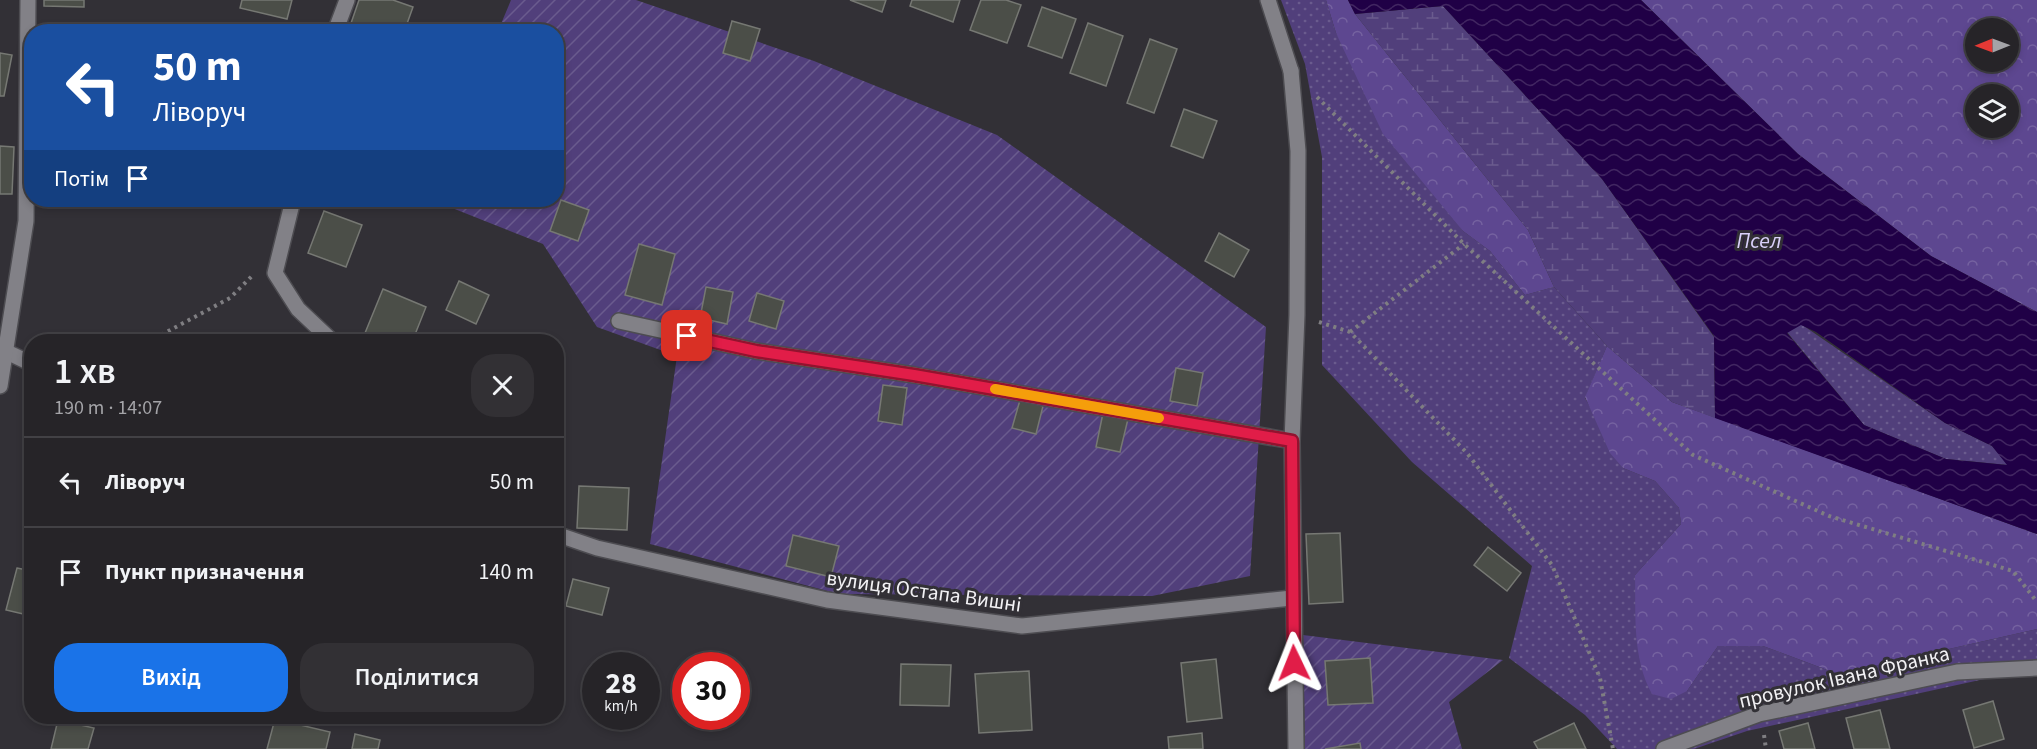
<!DOCTYPE html>
<html lang="uk">
<meta charset="utf-8">
<style>
body{margin:0;font-family:"Source Sans 3",sans-serif;background:#323034;color:#f1f3f6;height:100vh;display:flex;flex-direction:column;font-size:22px;white-space:nowrap}
*{box-sizing:border-box;margin:0}
p{font-size:20px;color:#a4a4a8}
.icon{flex:none;width:33px;height:33px;fill:none;stroke:currentColor;stroke-width:2;stroke-linecap:round;stroke-linejoin:round}
.map{position:relative;flex:1;overflow:hidden}
.sheet{position:absolute;left:24px;top:334px;width:540px;height:390px;display:flex;flex-direction:column;background:#262428;border-radius:24px;box-shadow:0 3px 9px #0003,0 0 0 2px #424145}
.sheet>*{flex:none}
.banner{position:absolute;left:24px;top:24px;width:540px;height:183px;border-radius:24px;box-shadow:0 3px 9px #0003,0 0 0 2px #424145;background:#1a4fa0;color:#fff;overflow:hidden}
.needle{width:39px;rotate:269deg}
.buttons{position:absolute;left:1965px;top:18px;display:grid;gap:12px}
.buttons a{display:grid;place-items:center;width:54px;height:54px;border-radius:50%;background:#262428;box-shadow:0 3px 9px #0003,0 0 0 2px #424145;font-size:30px}
.speed{position:absolute;left:582px;top:652px;display:flex;gap:12px;font-size:30px;font-weight:700;text-align:center}
.speed>*{display:grid;place-content:center;width:78px;height:78px;border-radius:50%;background:#262428;box-shadow:0 3px 9px #0003,0 0 0 2px #424145;line-height:1}
.speed small{font-size:15px;font-weight:400}
.speed .limit{border:9px solid #d22;background:#fff;color:#111}
.pin{position:absolute;display:grid;place-items:center;width:51px;height:51px;color:#fff;margin:-26px;border-radius:12px;box-shadow:0 3px 9px #0006}
.me{position:absolute;width:66px;margin:-33px;rotate:358deg;stroke-linejoin:round;filter:drop-shadow(0 0 4px #0008)}
.turn{display:flex;align-items:center;gap:21px;height:126px;padding:0 30px;font-size:27px}
.turn .icon{width:78px;height:78px;stroke-width:2.5}
.turn b{display:block;font-size:42px;line-height:51px}
.then{display:flex;align-items:center;height:57px;padding:0 30px;background:#0003;gap:12px;font-size:22px}
.round{display:grid;place-items:center;flex:none;width:63px;height:63px;border-radius:24px;background:#323034}
.summary{display:flex;align-items:center;justify-content:space-between;height:102px;padding:0 30px}
h1{font-size:36px;font-weight:600;line-height:45px}
.button{display:flex;gap:12px;margin-top:auto;padding:12px 30px}
.button a{flex:1;height:69px;border-radius:24px;background:#1a73e8;color:#fff;font-size:24px;font-weight:600;line-height:69px;text-align:center}
.button a+a{background:#323034;color:#f1f3f6}
ul{padding:0;list-style:none}
li{display:flex;align-items:center;gap:18px;height:90px;padding:0 30px;border-top:2px solid #424145}
li div{flex:1}
li b{display:block;font-size:22px}
li em{font-style:normal}
.map>svg:first-child{display:block}
.grass{fill:url(#grass-dots)}
.forest{fill:url(#forest-crowns);fill-rule:evenodd}
.wetland{fill:url(#wetland-marsh)}
.garden{fill:url(#garden-furrows)}
.water{fill:url(#water-waves);fill-rule:evenodd}
.building{fill:#4b4e48;stroke:#767873;stroke-width:1.5}
.lines{fill:none;stroke-linecap:round;stroke-linejoin:round}
.lane-casing{stroke:#4d4c51;stroke-width:18}
.street-casing{stroke:#4d4c51;stroke-width:18}
.path{stroke:#7f7e82;stroke-width:4;stroke-dasharray:3 4.5;stroke-linecap:butt}
.lane{stroke:#828187;stroke-width:15}
.street{stroke:#828187;stroke-width:15}
.route-casing{stroke:#92132f;stroke-width:15}
.route{stroke:#e11d48;stroke-width:10}
.slow{stroke:#f59e0b;stroke-width:10}
.labels{text-anchor:middle;dominant-baseline:central;stroke-width:6;stroke-linejoin:round;paint-order:stroke}
.street-label{font-size:21px;fill:#f2f1f4;stroke:#323036}
.water-label{font-size:22px;font-style:italic;fill:#d9d0fa;stroke:#323036}
</style>
<div class="map">
<svg width="2037" height="749" viewBox="0 0 2037 749">
<defs>
<pattern id="grass-dots" width="8" height="8" patternUnits="userSpaceOnUse" patternTransform="scale(1.5)"><rect width="8" height="8" fill="#513f7b"/><path d="M2 2h.1M6 6h.1" fill="none" stroke="#6a5b8e" stroke-width="1.8" stroke-linecap="round"/></pattern>
<pattern id="forest-crowns" width="20" height="18" patternUnits="userSpaceOnUse" patternTransform="scale(1.5)"><rect width="20" height="18" fill="#5d4790"/><path d="M2 6a3 3 0 1 1 6 0M12 15a3 3 0 1 1 6 0" fill="none" stroke="#7562a0"/></pattern>
<pattern id="wetland-marsh" width="20" height="14" patternUnits="userSpaceOnUse" patternTransform="scale(1.5)"><rect width="20" height="14" fill="#513f7b"/><path d="M1 5h8M5 5V1M11 12h8M15 12V8" fill="none" stroke="#6a5b8e"/></pattern>
<pattern id="garden-furrows" width="10" height="10" patternUnits="userSpaceOnUse" patternTransform="scale(1.5)"><rect width="10" height="10" fill="#513f7b"/><path d="M-1 1l2-2M0 10L10 0M9 11l2-2" fill="none" stroke="#6a5b8e"/></pattern>
<pattern id="water-waves" width="16" height="10" patternUnits="userSpaceOnUse" patternTransform="scale(1.5)"><rect width="16" height="10" fill="#200046"/><path d="M0 5q4-4 8 0t8 0" fill="none" stroke="#412661"/></pattern>
</defs>
<rect width="100%" height="100%" fill="#323036"/>
<g class="grass">
<path d="M 1281,0 L 1326,0 L 1336,33 L 1463,231 L 1490,251 L 1525,295 L 1554,287 L 1607,346 L 1585,398 L 1623,468 L 1655,481 L 1679,508 L 1681,524 L 1635,575 L 1687,691 L 1718,646 L 1763,646 L 1838,674 L 2037,629 L 2037,676 L 1998,676 L 1747,731 L 1694,749 L 1617,749 L 1585,715 L 1509,658 L 1532,566 L 1412,462 L 1322,365 L 1322,157 L 1305,64 Z"/>
<path d="M 1801,324 L 1945,423 L 1992,446 L 2008,465 L 1946,459 L 1864,425 L 1787,332 Z"/>
</g>
<g class="forest">
<path d="M 1326,0 L 1348,0 L 1355,14 L 1528,230 L 1554,287 L 1525,295 L 1490,251 L 1463,231 L 1383,134 L 1336,33 Z"/>
<path d="M 1641,0 L 2037,0 L 2037,312 L 1931,256 L 1798,154 ZM 1976,28 L 2008,28 L 2008,62 L 1976,62 ZM 1976,94 L 2008,94 L 2008,128 L 1976,128 Z"/>
<path d="M 1607,346 L 1672,402 L 2037,534 L 2037,629 L 1838,674 L 1763,646 L 1718,646 L 1687,691 L 1671,699 L 1652,694 C 1632,657 1636,615 1635,575 L 1681,524 L 1679,508 L 1655,481 L 1623,468 L 1610,453 L 1585,397 Z"/>
</g>
<path class="wetland" d="M 1443,6 L 1602,179 L 1714,337 L 1715,418 L 1672,402 L 1607,346 L 1554,287 L 1528,230 L 1355,14 Z"/>
<g class="garden">
<path d="M 511,0 L 636,0 L 814,61 L 997,135 L 1266,327 L 1250,576 L 1152,596 L 839,594 L 650,544 L 677,356 L 597,327 L 543,244 L 432,200 L 556,200 L 556,32 L 498,31 Z"/>
<path d="M 1303,635 L 1503,660 L 1449,702 L 1462,749 L 1305,749 Z"/>
</g>
<path class="water" d="M 1348,0 L 1641,0 L 1798,154 L 1931,256 L 2037,312 L 2037,534 L 1715,418 L 1714,336 L 1602,179 L 1443,6 L 1355,14 ZM 1801,325 L 1816,332 L 1945,423 L 1992,446 L 2007,465 L 1946,459 L 1864,425 L 1787,333 Z"/>
<g class="building">
<path d="M 44,0 L 84,0 L 84,7 L 44,6 Z"/>
<path d="M 242,0 L 292,0 L 287,19 L 240,8 Z"/>
<path d="M 359,0 L 393,0 L 413,7 L 404,32 L 357,32 L 349,29 Z"/>
<path d="M 850,0 L 886,0 L 882,12 Z"/>
<path d="M 912,0 L 960,0 L 953,22 L 910,6 Z"/>
<path d="M 981,0 L 1006,0 L 1021,5 L 1007,43 L 970,30 Z"/>
<path d="M 1042,7 L 1076,19 L 1062,58 L 1028,46 Z"/>
<path d="M 732,21 L 760,29 L 750,61 L 723,53 Z"/>
<path d="M 1088,23 L 1123,36 L 1106,86 L 1070,73 Z"/>
<path d="M 1150,39 L 1177,49 L 1154,113 L 1127,103 Z"/>
<path d="M 0,53 L 12,55 L 4,96 L 0,96 Z"/>
<path d="M 1184,109 L 1217,121 L 1203,158 L 1171,146 Z"/>
<path d="M 0,146 L 14,147 L 12,194 L 0,194 Z"/>
<path d="M 561,200 L 589,210 L 578,241 L 550,231 Z"/>
<path d="M 324,211 L 362,225 L 346,267 L 308,253 Z"/>
<path d="M 1219,233 L 1249,250 L 1234,277 L 1205,261 Z"/>
<path d="M 639,244 L 675,254 L 662,305 L 625,295 Z"/>
<path d="M 459,281 L 489,295 L 476,324 L 446,310 Z"/>
<path d="M 706,287 L 733,292 L 727,324 L 700,318 Z"/>
<path d="M 383,289 L 426,307 L 412,342 L 388,342 L 365,333 Z"/>
<path d="M 757,293 L 784,301 L 776,329 L 749,321 Z"/>
<path d="M 1176,368 L 1203,373 L 1197,406 L 1170,401 Z"/>
<path d="M 883,385 L 907,388 L 902,425 L 878,421 Z"/>
<path d="M 1020,400 L 1043,406 L 1036,434 L 1012,428 Z"/>
<path d="M 1103,413 L 1128,419 L 1120,452 L 1096,447 Z"/>
<path d="M 579,486 L 629,488 L 627,530 L 577,528 Z"/>
<path d="M 1340,533 L 1343,602 L 1309,604 L 1306,534 Z"/>
<path d="M 793,535 L 839,546 L 831,577 L 786,566 Z"/>
<path d="M 1488,547 L 1521,573 L 1507,591 L 1474,565 Z"/>
<path d="M 17,568 L 32,571 L 32,616 L 6,610 Z"/>
<path d="M 573,579 L 609,588 L 602,615 L 566,606 Z"/>
<path d="M 1370,658 L 1373,703 L 1328,705 L 1325,661 Z"/>
<path d="M 1216,659 L 1222,718 L 1187,722 L 1181,663 Z"/>
<path d="M 901,664 L 951,665 L 949,706 L 900,705 Z"/>
<path d="M 1029,671 L 1032,730 L 979,733 L 975,674 Z"/>
<path d="M 1993,701 L 2004,739 L 1974,748 L 1963,710 Z"/>
<path d="M 1880,710 L 1890,749 L 1854,749 L 1846,718 Z"/>
<path d="M 275,719 L 330,732 L 326,749 L 267,749 Z"/>
<path d="M 58,720 L 94,728 L 88,749 L 51,749 Z"/>
<path d="M 1574,723 L 1586,749 L 1538,749 L 1534,742 Z"/>
<path d="M 1808,723 L 1815,749 L 1784,749 L 1779,731 Z"/>
<path d="M 1202,733 L 1203,749 L 1169,749 L 1168,737 Z"/>
<path d="M 355,734 L 380,740 L 378,749 L 352,749 Z"/>
<path d="M 1360,743 L 1361,749 L 1325,749 Z"/>
</g>
<g class="lines">
<g class="lane-casing">
<path id="lane" d="M 1268,0 L 1291,71"/>
</g>
<g class="street-casing">
<g id="street">
<path d="M 335,32 L 347,0"/>
<path d="M 1291,71 L 1298,151 L 1297,315 L 1292,441 L 1296,749"/>
<path d="M 293,200 L 275,273 L 298,309 L 333,342"/>
<path d="M 619,321 L 756,351 L 914,375 L 1292,441"/>
<path d="M 7,352 L 32,364"/>
<path d="M 0,386 L 26,221 L 28,0"/>
<path d="M 556,534 L 597,548 L 827,600 L 1022,626 L 1292,598"/>
<path d="M 1664,749 L 1759,714 L 1957,672 L 2037,668"/>
</g>
</g>
<g class="path">
<path d="M 1317,97 L 1464,244 L 1693,455 L 1829,516 L 2013,571 L 2037,602"/>
<path d="M 1319,322 L 1350,332 L 1467,453 L 1552,565 L 1600,678 L 1613,749"/>
<path d="M 1350,332 L 1464,244"/>
<path d="M 148,342 L 230,298 L 253,275"/>
<path d="M 1764,735 L 1766,749"/>
</g>
<use href="#lane" class="lane"/>
<use href="#street" class="street"/>
</g>
<g class="lines">
<g class="route-casing">
<path id="route" d="M 687,336 L 756,351 L 914,375 L 1292,441 L 1294,663"/>
</g>
<use href="#route" class="route"/>
<path class="slow" d="M 995,389 L 1159,418"/>
</g>
<g class="labels">
<g class="street-label">
<text transform="translate(924 591) rotate(8)">вулиця Остапа Вишні</text>
<text transform="translate(1844 677) rotate(-13)">провулок Івана Франка</text>
</g>
<g class="water-label">
<text x="1759" y="241">Псел</text>
</g>
</g>
</svg>
<div class="buttons">
<a><svg class="needle" viewBox="-14 -14 28 28"><path d="M0-13l5 13h-10z" fill="#e53935"/><path d="M0 13l5-13h-10z" fill="#a4a4a8"/></svg></a>
<a><svg class="icon" aria-label="layers" viewBox="0 0 24 24"><path d="M12 4l9 5-9 5-9-5zM3 14l9 5 9-5"/></svg></a>
</div>
<div class="speed"><div>28<small>km/h</small></div><div class="limit">30</div></div>
<div class="pin" style="left:687px;top:336px;background:#d93025"><svg class="icon" aria-label="arrive" viewBox="0 0 24 24"><path d="M6 21V4h12l-3 4 3 4H6"/></svg></div>
<svg class="me" style="left:1294px;top:663px" viewBox="-20 -20 40 40"><path d="M0-17L14 15 0 8-14 15z" fill="#e11d48" stroke="#fff" stroke-width="4"/></svg>
<div class="banner">
<div class="turn"><svg class="icon" aria-label="left" viewBox="0 0 24 24"><path d="M17 20v-9H6M10 6l-5 5 5 5"/></svg><div><b>50 m</b>Ліворуч</div></div>
<div class="then">Потім<svg class="icon" aria-label="arrive" viewBox="0 0 24 24"><path d="M6 21V4h12l-3 4 3 4H6"/></svg></div>
</div>
<section class="sheet">
<div class="summary"><div><h1>1 хв</h1><p>190 m · 14:07</p></div><a class="round"><svg class="icon" aria-label="close" viewBox="0 0 24 24"><path d="M6 6l12 12M18 6L6 18"/></svg></a></div>
<ul>
<li><svg class="icon" aria-label="left" viewBox="0 0 24 24"><path d="M17 20v-9H6M10 6l-5 5 5 5"/></svg><div><b>Ліворуч</b></div><em>50 m</em></li>
<li><svg class="icon" aria-label="arrive" viewBox="0 0 24 24"><path d="M6 21V4h12l-3 4 3 4H6"/></svg><div><b>Пункт призначення</b></div><em>140 m</em></li>
</ul>
<div class="button"><a>Вихід</a><a>Поділитися</a></div>
</section>
</div>
